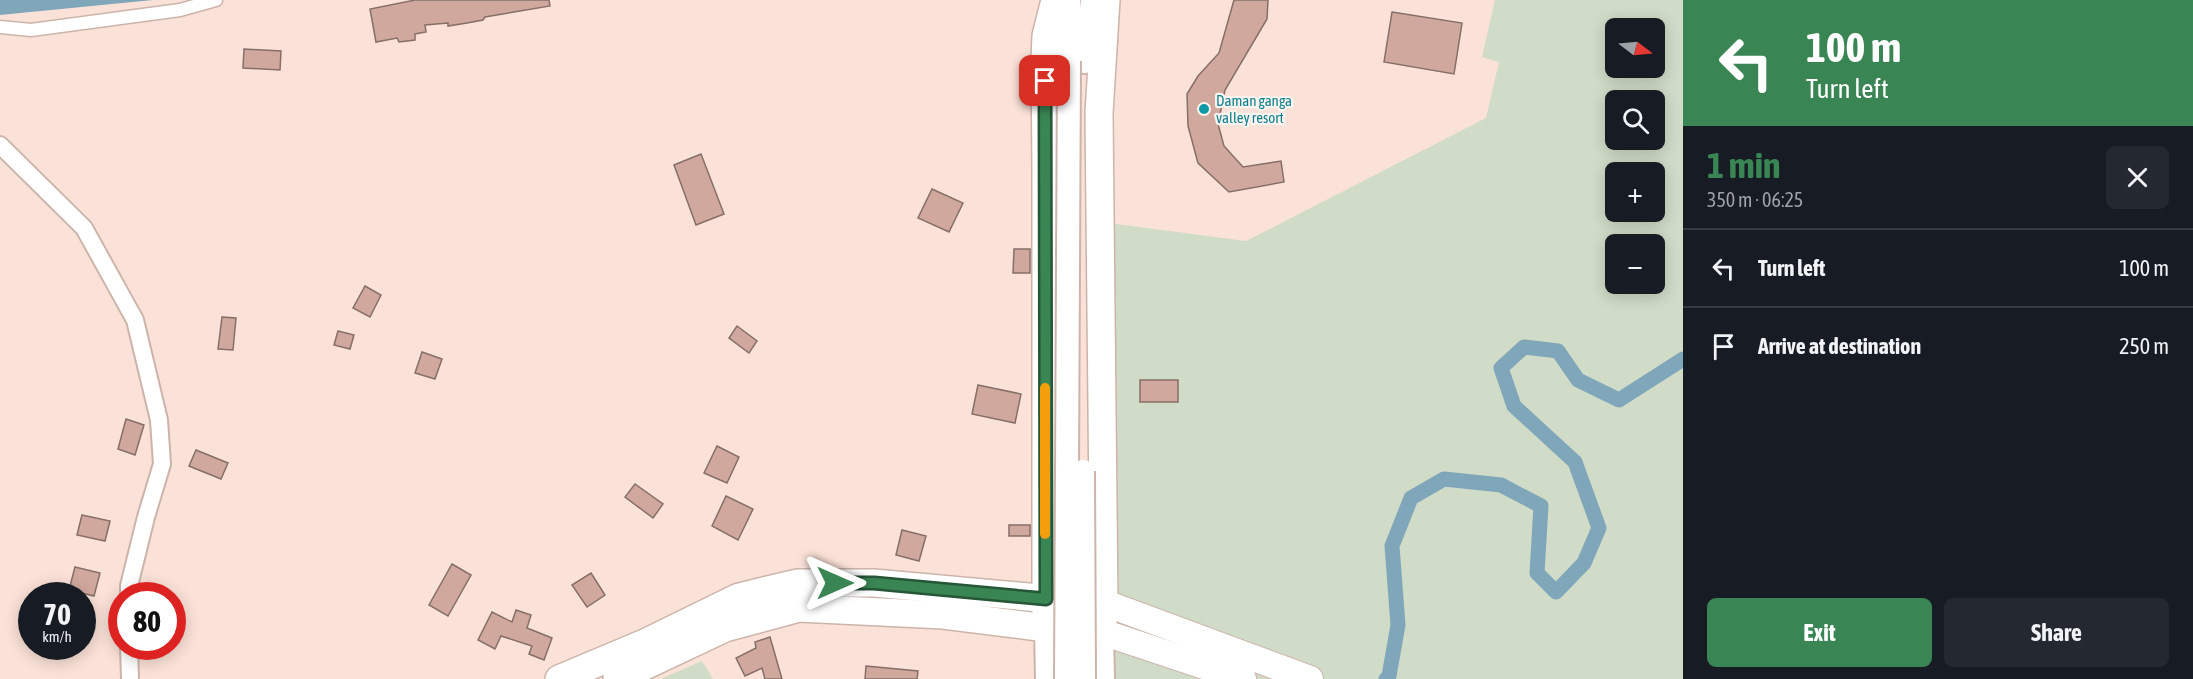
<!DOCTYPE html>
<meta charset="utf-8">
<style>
body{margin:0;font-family:"Asap Condensed",sans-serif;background:#242831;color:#f1f3f6;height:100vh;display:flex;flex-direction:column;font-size:22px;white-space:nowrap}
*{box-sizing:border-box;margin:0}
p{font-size:20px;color:#9ea1a6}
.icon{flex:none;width:33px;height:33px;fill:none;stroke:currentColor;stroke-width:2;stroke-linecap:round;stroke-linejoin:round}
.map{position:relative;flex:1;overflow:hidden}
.sheet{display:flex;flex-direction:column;background:#171b24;width:510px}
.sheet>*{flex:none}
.banner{background:#398554;color:#fff;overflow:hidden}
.needle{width:39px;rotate:106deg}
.fabs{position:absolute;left:1605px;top:18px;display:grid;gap:12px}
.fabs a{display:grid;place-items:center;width:60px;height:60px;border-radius:9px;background:#171b24;box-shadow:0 3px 15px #0003;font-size:30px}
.speed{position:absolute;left:18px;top:582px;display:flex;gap:12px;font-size:30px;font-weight:700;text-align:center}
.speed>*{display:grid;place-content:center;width:78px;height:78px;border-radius:50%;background:#171b24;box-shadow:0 3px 15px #0003;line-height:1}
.speed small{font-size:15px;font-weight:400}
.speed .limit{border:9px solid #d22;background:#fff;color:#111}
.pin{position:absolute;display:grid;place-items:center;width:51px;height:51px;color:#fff;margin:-26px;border-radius:12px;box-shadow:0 3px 9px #0006}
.me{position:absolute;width:66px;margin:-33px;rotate:90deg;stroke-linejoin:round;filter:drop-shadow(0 0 4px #0008)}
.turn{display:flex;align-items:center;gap:21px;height:126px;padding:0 24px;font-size:27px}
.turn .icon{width:78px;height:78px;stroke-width:2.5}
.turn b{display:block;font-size:42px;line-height:51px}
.round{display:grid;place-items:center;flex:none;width:63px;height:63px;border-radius:9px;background:#242831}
.head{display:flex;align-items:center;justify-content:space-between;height:102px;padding:0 24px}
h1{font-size:36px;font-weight:700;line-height:45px;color:#398554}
.button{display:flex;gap:12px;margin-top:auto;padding:12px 24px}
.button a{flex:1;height:69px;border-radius:9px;background:#398554;color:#fff;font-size:24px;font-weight:700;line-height:69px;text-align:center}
.button a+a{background:#242831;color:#f1f3f6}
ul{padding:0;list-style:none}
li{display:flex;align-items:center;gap:18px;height:78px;padding:0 24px;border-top:2px solid #363941}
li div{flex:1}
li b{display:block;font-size:22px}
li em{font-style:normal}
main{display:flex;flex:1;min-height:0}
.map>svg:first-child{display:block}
.green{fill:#d0dcc7;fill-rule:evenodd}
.water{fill:#80a6ba}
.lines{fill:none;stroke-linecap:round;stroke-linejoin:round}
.canal{stroke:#80a6ba;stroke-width:15}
.building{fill:#d1a89d;stroke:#866f69;stroke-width:1.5}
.pedestrian-casing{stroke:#ccb4aa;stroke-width:15}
.minor-casing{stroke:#ccb4aa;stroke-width:20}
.secondary-casing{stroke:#ccb4aa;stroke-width:26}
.primary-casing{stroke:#ccb4aa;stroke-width:28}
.trunk-casing{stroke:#ccb4aa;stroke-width:30}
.pedestrian{stroke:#fff;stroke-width:12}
.minor{stroke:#fff;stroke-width:16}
.secondary{stroke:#fff;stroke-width:22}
.primary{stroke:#fff;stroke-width:26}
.trunk{stroke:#fff;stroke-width:27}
.secondary-bridge-casing{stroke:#ccb4aa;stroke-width:26;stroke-linecap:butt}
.secondary-bridge{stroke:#fff;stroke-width:22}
.route-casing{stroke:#255637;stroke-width:15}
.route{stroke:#398554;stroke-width:10}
.slow{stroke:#f59e0b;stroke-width:10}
.culture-dot{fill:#0f9aa8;stroke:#fdf3ef;stroke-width:2}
.labels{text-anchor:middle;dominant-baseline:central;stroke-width:4.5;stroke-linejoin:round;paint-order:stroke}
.culture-label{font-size:15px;fill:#0d838f;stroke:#fdf3ef;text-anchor:start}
</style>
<main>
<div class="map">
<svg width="1683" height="679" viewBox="0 0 1683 679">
<rect width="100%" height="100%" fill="#fbe2d8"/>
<g class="green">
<path d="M 1495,0 L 1683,0 L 1683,679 L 1114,679 L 1108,223 L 1246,241 L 1486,118 L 1499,62 L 1482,57 ZM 1616,28 L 1654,28 L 1654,68 L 1616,68 ZM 1616,100 L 1654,100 L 1654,140 L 1616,140 ZM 1616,172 L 1654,172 L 1654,212 L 1616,212 ZM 1616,244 L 1654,244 L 1654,284 L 1616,284 Z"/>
<path d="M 702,661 L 713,679 L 661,679 Z"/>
</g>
<path class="water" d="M 0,0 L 153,0 L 0,15 Z"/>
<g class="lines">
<path class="canal" d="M 1386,679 L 1389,676 L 1398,625 L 1392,546 L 1411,498 L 1444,479 L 1501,485 L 1541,506 L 1537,573 L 1556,592 L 1584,563 L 1599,528 L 1575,462 L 1514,406 L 1501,368 L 1524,347 L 1558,351 L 1578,380 L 1619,400 L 1683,359"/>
</g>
<g class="building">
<path d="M 415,0 L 549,0 L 550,6 L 485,17 L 483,20 L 467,23 L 448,26 L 448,23 L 425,25 L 426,32 L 415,34 L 415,40 L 399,42 L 397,38 L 376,42 L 370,9 Z"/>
<path d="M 1234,0 L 1268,0 L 1267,19 L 1225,90 L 1218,124 L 1224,146 L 1243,167 L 1281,161 L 1284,182 L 1229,192 L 1198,163 L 1188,126 L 1187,94 L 1198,76 L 1219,53 Z"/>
<path d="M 1392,12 L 1462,23 L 1454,74 L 1384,62 Z"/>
<path d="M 244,49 L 281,51 L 280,70 L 243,68 Z"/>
<path d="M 701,154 L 724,214 L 696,225 L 674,165 Z"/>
<path d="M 932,189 L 963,203 L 949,232 L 918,218 Z"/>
<path d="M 1014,249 L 1030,249 L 1030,273 L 1013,273 Z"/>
<path d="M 365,286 L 381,295 L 370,317 L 353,308 Z"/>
<path d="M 222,317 L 236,318 L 233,350 L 218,349 Z"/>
<path d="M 737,326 L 757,341 L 749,353 L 729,338 Z"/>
<path d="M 338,331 L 354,335 L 350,349 L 334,345 Z"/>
<path d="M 422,352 L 442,359 L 435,379 L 415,373 Z"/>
<rect x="1140" y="380" width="38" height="22"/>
<path d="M 978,385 L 1021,394 L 1015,423 L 972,414 Z"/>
<path d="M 126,419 L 144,425 L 135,455 L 118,449 Z"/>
<path d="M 717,446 L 739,457 L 727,483 L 704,473 Z"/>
<path d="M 196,450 L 228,463 L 221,479 L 189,466 Z"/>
<path d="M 635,484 L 663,504 L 653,518 L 625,497 Z"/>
<path d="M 726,496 L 753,509 L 738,540 L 712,526 Z"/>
<path d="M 82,515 L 110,521 L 105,541 L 77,535 Z"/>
<rect x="1009" y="525" width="21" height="11"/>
<path d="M 902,530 L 926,536 L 919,561 L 896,555 Z"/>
<path d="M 452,564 L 471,575 L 448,616 L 429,605 Z"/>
<path d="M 75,567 L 100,573 L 94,596 L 69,590 Z"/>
<path d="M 591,573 L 605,595 L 587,607 L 572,585 Z"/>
<path d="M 516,610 L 531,615 L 527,628 L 552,638 L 544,660 L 529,654 L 532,646 L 501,636 L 495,649 L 478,640 L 492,612 L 512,622 Z"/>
<path d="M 770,637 L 782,679 L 765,679 L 762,668 L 745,676 L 736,658 L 756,648 L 755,642 Z"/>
<path d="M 866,666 L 918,671 L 917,679 L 865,679 Z"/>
</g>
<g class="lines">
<g class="pedestrian-casing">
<path id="pedestrian" d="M 0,27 L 31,30 L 180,10 L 216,0"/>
</g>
<g class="minor-casing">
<g id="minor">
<path d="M 0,145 L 84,228 L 135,320 L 159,420 L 162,464 L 146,517 L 129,586 L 129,596"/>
<path d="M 129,646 L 130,679"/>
</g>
</g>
<g class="secondary-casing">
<g id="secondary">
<path d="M 1069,0 L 1069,61"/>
<path d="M 1085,62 L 1092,0"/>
<path d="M 1046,628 L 1047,679"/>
<path d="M 1102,635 L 1103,679"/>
</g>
</g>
<g class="primary-casing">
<g id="primary">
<path d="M 1104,605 L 1113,606 L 1310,679"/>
<path d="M 1102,635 L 1114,636 L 1243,679"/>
</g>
</g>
<g class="trunk-casing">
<g id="trunk">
<path d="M 1046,628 L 1046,169 L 1045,59 L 1046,36 L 1055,0"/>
<path d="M 559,679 L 647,642 L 739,597 L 797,583 L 874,583 L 1062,600"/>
<path d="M 617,679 L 725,628 L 799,608 L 943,615 L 1102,635 L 1104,605 L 1099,113 L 1106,0"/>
</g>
</g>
<use href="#pedestrian" class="pedestrian"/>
<use href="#minor" class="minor"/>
<use href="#secondary" class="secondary"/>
<use href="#primary" class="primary"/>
<use href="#trunk" class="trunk"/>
<g class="secondary-bridge-casing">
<g id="secondary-bridge">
<path d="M 1083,471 L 1084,679"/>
<path d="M 1066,679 L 1069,61"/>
</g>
</g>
<use href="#secondary-bridge" class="secondary-bridge"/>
</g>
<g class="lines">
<g class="route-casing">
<path id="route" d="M 835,583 L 874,583 L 1046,599 L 1045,81"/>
</g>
<use href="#route" class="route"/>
<path class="slow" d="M 1045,388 L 1045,534"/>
</g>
<circle class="culture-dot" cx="1204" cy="109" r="6"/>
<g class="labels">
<g class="culture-label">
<text x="1216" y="100">Daman ganga<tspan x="1216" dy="17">valley resort</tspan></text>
</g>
</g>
</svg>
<div class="fabs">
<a><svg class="needle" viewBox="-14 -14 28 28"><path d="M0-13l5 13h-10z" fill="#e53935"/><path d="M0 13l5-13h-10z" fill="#9ea1a6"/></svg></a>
<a><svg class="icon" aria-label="search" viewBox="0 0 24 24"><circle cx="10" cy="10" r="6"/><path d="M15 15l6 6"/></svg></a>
<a>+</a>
<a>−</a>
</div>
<div class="speed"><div>70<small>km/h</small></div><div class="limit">80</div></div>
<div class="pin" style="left:1045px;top:81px;background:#d93025"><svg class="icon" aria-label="arrive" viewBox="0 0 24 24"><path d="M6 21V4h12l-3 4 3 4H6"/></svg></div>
<svg class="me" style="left:835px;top:583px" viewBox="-20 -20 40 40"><path d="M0-17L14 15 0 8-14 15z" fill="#398554" stroke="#fff" stroke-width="4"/></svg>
</div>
<section class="sheet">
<div class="banner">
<div class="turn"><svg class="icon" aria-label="left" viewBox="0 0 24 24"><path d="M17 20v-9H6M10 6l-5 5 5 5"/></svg><div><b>100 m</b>Turn left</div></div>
</div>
<div class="head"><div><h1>1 min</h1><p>350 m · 06:25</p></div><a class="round"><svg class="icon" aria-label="close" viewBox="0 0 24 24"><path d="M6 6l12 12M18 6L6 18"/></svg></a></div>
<ul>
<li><svg class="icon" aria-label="left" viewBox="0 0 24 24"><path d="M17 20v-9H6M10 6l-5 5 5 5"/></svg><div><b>Turn left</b></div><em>100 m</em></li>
<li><svg class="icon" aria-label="arrive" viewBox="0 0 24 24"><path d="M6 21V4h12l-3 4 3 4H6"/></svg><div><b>Arrive at destination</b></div><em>250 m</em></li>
</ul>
<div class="button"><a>Exit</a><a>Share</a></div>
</section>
</main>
